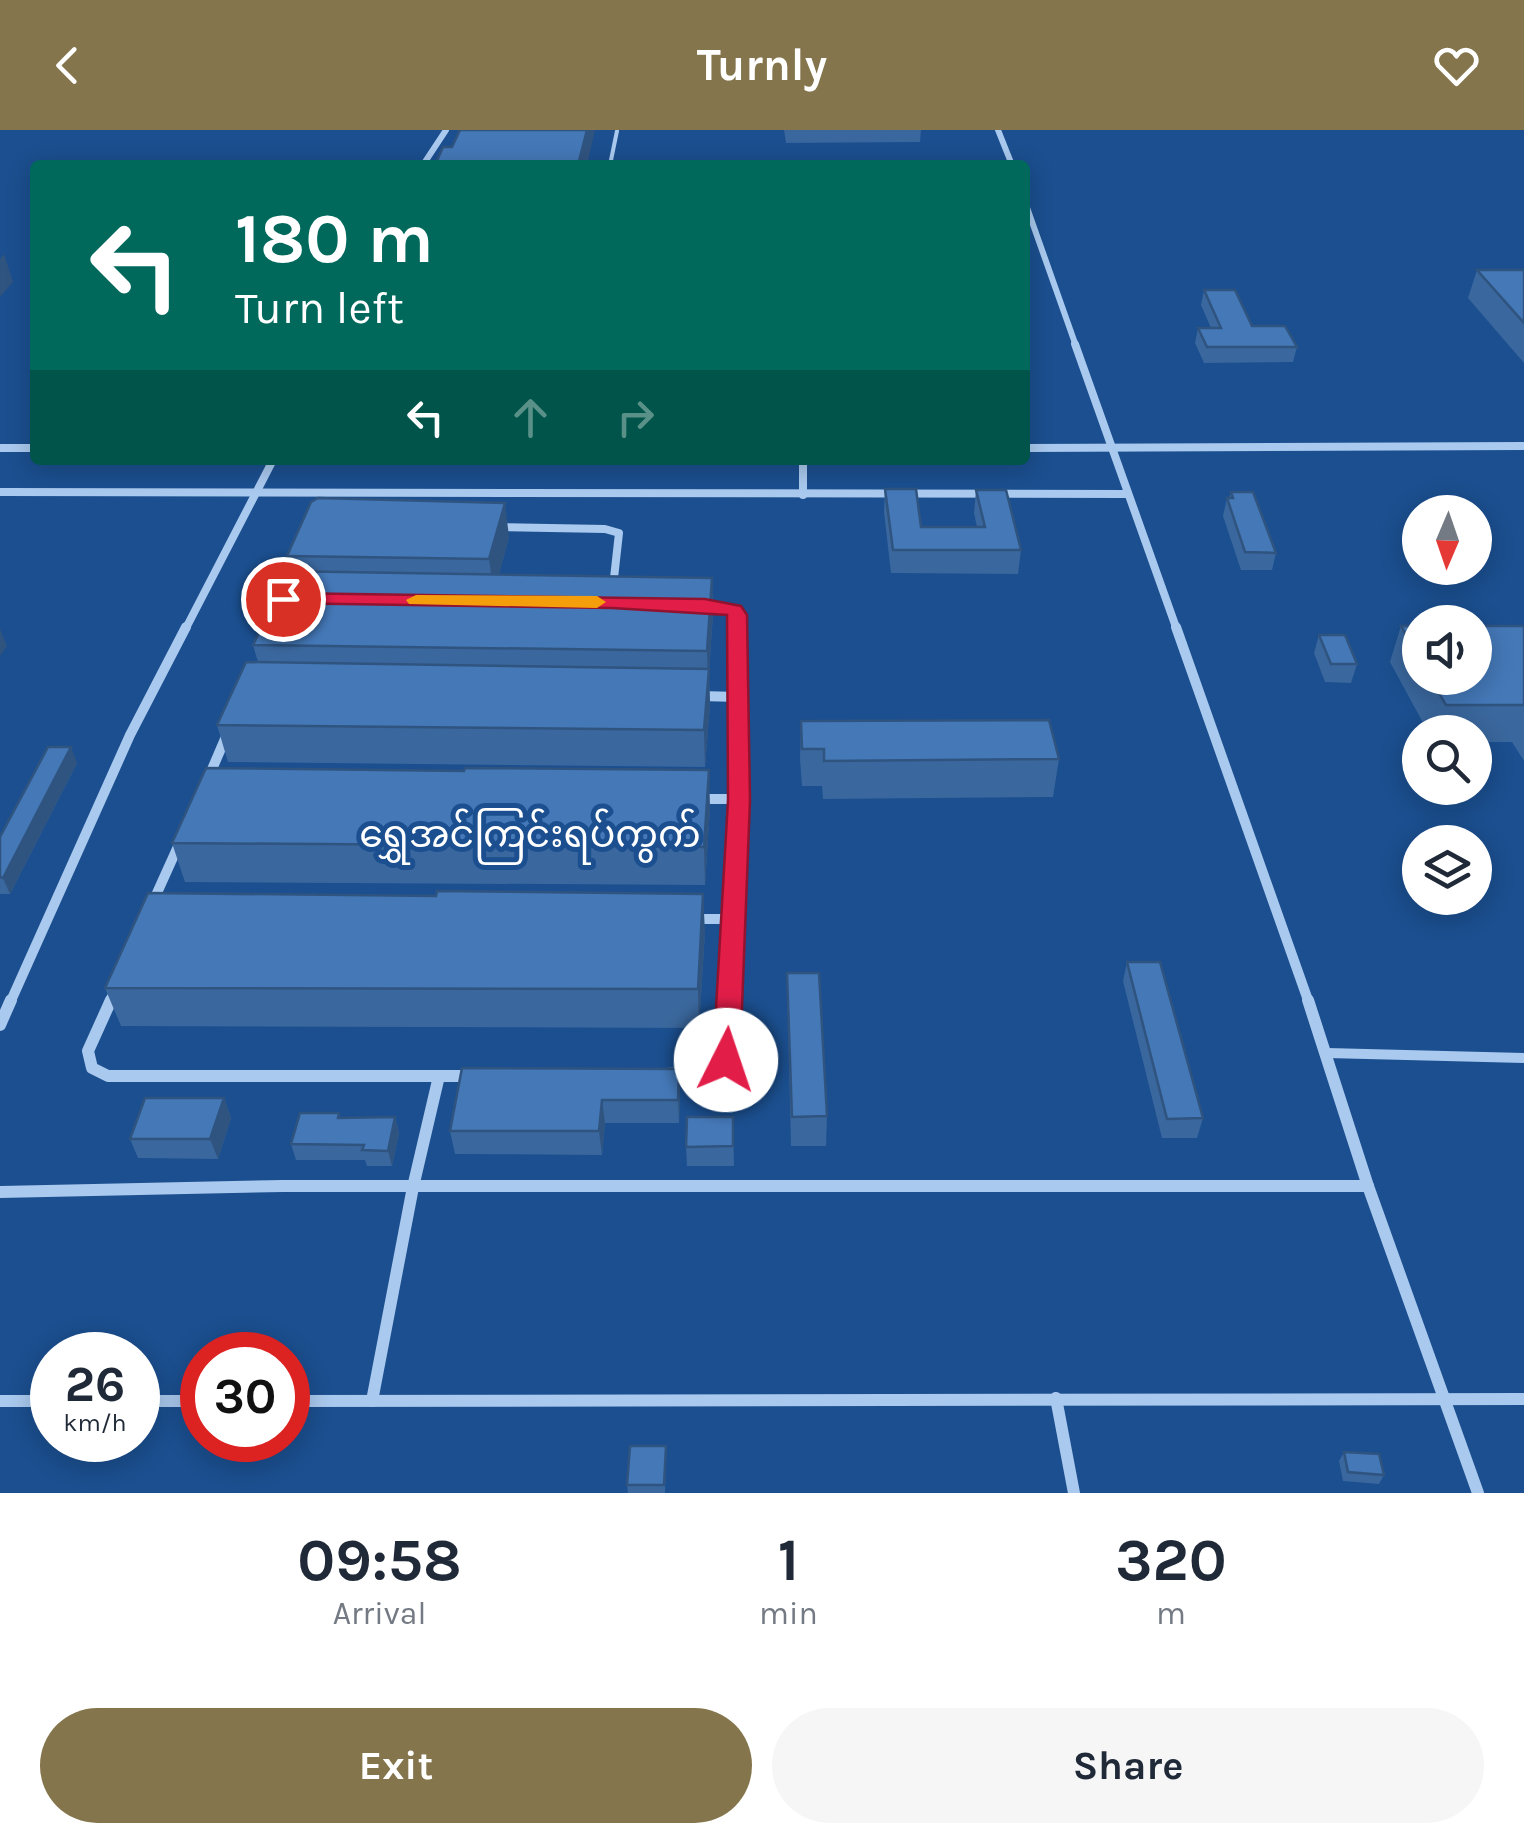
<!DOCTYPE html>
<meta charset="utf-8">
<style>
body{margin:0;font-family:Karla,"Noto Sans Myanmar",sans-serif;background:#f6f6f7;color:#1f2937;height:100vh;display:flex;flex-direction:column;font-size:38px;white-space:nowrap}
*{box-sizing:border-box;margin:0}
p{font-size:32px;color:#747a83}
.icon{flex:none;width:55px;height:55px;fill:none;stroke:currentColor;stroke-width:2;stroke-linecap:round;stroke-linejoin:round}
.map{position:relative;height:1363px;overflow:hidden}
.sheet{display:flex;flex-direction:column;background:#fff;flex:1}
.sheet>*{flex:none}
.guide{position:absolute;left:30px;top:30px;width:1000px;height:305px;border-radius:10px;box-shadow:0 5px 25px #0003;background:#00695c;color:#fff;overflow:hidden}
.needle{width:65px;rotate:182deg}
.tools{position:absolute;left:1402px;top:365px;display:grid;gap:20px}
.tools a{display:grid;place-items:center;width:90px;height:90px;border-radius:50%;background:#fff;box-shadow:0 5px 25px #0003;font-size:50px}
.speed{position:absolute;left:30px;top:1202px;display:flex;gap:20px;font-size:50px;font-weight:700;text-align:center}
.speed>*{display:grid;place-content:center;width:130px;height:130px;border-radius:50%;background:#fff;box-shadow:0 5px 25px #0003;line-height:1}
.speed small{font-size:25px;font-weight:400}
.speed .limit{border:15px solid #d22;background:#fff;color:#111}
.pin{position:absolute;display:grid;place-items:center;width:85px;height:85px;color:#fff;margin:-42px;border:5px solid #fff;border-radius:50%;box-shadow:0 2px 10px #0007}
.me{position:absolute;width:110px;margin:-55px;rotate:4deg;stroke-linejoin:round;filter:drop-shadow(0 0 8px #0008)}
.turn{display:flex;align-items:center;gap:35px;height:210px;padding:0 40px;font-size:45px}
.turn .icon{width:130px;height:130px;stroke-width:2.5}
.turn b{display:block;font-size:70px;line-height:85px}
.lanes{display:flex;align-items:center;height:95px;padding:0 40px;background:#0003;justify-content:center;gap:50px;direction:ltr}
.lanes .off{opacity:.35}
.eta{display:flex;justify-content:space-evenly;align-items:center;height:170px;text-align:center}
.eta b{font-size:60px;font-weight:700;line-height:70px}
.action{display:flex;gap:20px;margin-top:auto;padding:20px 40px}
.action a{flex:1;height:115px;border-radius:60px;background:#84754c;color:#fff;font-size:40px;font-weight:700;line-height:115px;text-align:center}
.action a+a{background:#f6f6f7;color:#1f2937}
header{display:flex;justify-content:space-between;align-items:center;height:130px;padding:0 40px;background:#84754c;color:#fff;font-size:45px;font-weight:700}
.map>svg:first-child{display:block}
.lines{fill:none;stroke-linecap:round;stroke-linejoin:round}
.service-far1{stroke:#a9c9ee;stroke-width:4}
.service{stroke:#a9c9ee;stroke-width:10}
.minor-far3{stroke:#a9c9ee;stroke-width:6}
.minor-far2{stroke:#a9c9ee;stroke-width:8}
.minor-far1{stroke:#a9c9ee;stroke-width:10}
.minor{stroke:#a9c9ee;stroke-width:12}
.wall{fill:#3a679d}
.shaded-wall{fill:#305480}
.building{fill:#4478b7;stroke:#305480;stroke-width:2.5}
.route{fill:#e11d48;stroke:#92132f;stroke-width:2.5}
.slow{fill:#f59e0b}
.labels{text-anchor:middle;dominant-baseline:central;stroke-width:10;stroke-linejoin:round;paint-order:stroke}
.quarter-label{font-size:38px;fill:#fff;stroke:#1b4f8f}
</style>
<header><svg class="icon" aria-label="back" viewBox="0 0 24 24"><path d="M15 5l-7 7 7 7"/></svg>Turnly<svg class="icon" aria-label="heart" viewBox="0 0 24 24"><path d="M12 20l-8-8c-3-5 5-10 8-4 3-6 11-1 8 4z"/></svg></header>
<div class="map">
<svg width="1524" height="1363" viewBox="0 0 1524 1363">
<rect width="100%" height="100%" fill="#1b4f8f"/>
<g class="lines">
<path class="service-far1" d="M 610,35 L 617,1"/>
<path class="service" d="M 1327,923 L 1524,928"/>
<g class="minor-far3">
<path d="M 998,0 L 1012,35"/>
<path d="M 423,35 L 446,0"/>
<path d="M 1025,72 L 1076,216"/>
</g>
<g class="minor-far2">
<path d="M 1075,214 L 1177,500"/>
<path d="M 0,318 L 35,318"/>
<path d="M 1025,318 L 1524,316"/>
<path d="M 803,330 L 803,365"/>
<path d="M 0,362 L 1126,364"/>
<path d="M 496,397 L 605,399 L 619,403 L 613,457"/>
<path d="M 701,474 L 727,477 L 738,485 L 738,500"/>
<path d="M 185,500 L 273,330"/>
</g>
<g class="minor-far1">
<path d="M 1176,497 L 1309,873"/>
<path d="M 700,566 L 739,567"/>
<path d="M 207,651 L 228,602"/>
<path d="M 700,669 L 739,669"/>
<path d="M 152,774 L 180,712"/>
<path d="M 691,789 L 735,789 L 730,873"/>
<path d="M 735,789 L 738,497"/>
<path d="M 10,873 L 130,605 L 186,497"/>
<path d="M 109,873 L 116,858"/>
</g>
<g class="minor">
<path d="M 111,870 L 88,921 L 92,938 L 108,946 L 439,946 L 413,1057 L 372,1271"/>
<path d="M 1308,870 L 1368,1056 L 1478,1363"/>
<path d="M 0,895 L 11,870"/>
<path d="M 666,944 L 718,942 L 726,930 L 730,870"/>
<path d="M 439,946 L 474,946"/>
<path d="M 0,1062 L 283,1056 L 1368,1056"/>
<path d="M 1056,1268 L 1074,1363"/>
<path d="M 0,1271 L 52,1271"/>
<path d="M 138,1271 L 202,1271"/>
<path d="M 288,1271 L 1524,1269"/>
</g>
</g>
<g class="wall">
<path d="M 784,0 L 921,0 L 920,12 L 786,13 Z"/>
<path d="M 1477,140 L 1524,140 L 1524,233 L 1468,168 Z"/>
<path d="M 1204,160 L 1252,196 L 1297,217 L 1293,232 L 1204,233 L 1195,213 L 1198,198 L 1211,198 L 1201,175 Z"/>
<path d="M 885,359 L 921,397 L 977,397 L 974,383 L 976,360 L 1021,420 L 1018,444 L 891,443 L 884,382 Z"/>
<path d="M 1231,362 L 1276,423 L 1272,440 L 1241,440 L 1223,386 L 1227,368 L 1229,368 Z"/>
<path d="M 509,407 L 499,444 L 712,448 L 713,483 L 709,544 L 710,575 L 705,637 L 228,632 L 217,595 L 258,532 L 253,515 L 258,506 L 256,499 L 291,441 L 287,426 Z"/>
<path d="M 1401,496 L 1420,496 L 1420,548 L 1475,548 L 1524,496 L 1524,631 L 1512,612 L 1475,612 L 1475,602 L 1428,602 L 1390,532 Z"/>
<path d="M 1319,505 L 1357,534 L 1351,553 L 1325,552 L 1314,523 Z"/>
<path d="M 801,591 L 1059,629 L 1053,667 L 823,669 L 822,656 L 802,656 L 800,629 Z"/>
<path d="M 77,633 L 10,764 L 0,764 L 0,707 Z"/>
<path d="M 710,677 L 705,755 L 185,752 L 172,713 Z"/>
<path d="M 705,802 L 699,898 L 121,896 L 105,858 Z"/>
<path d="M 1127,832 L 1203,988 L 1197,1008 L 1162,1008 L 1123,851 Z"/>
<path d="M 787,843 L 827,986 L 826,1016 L 791,1016 Z"/>
<path d="M 679,939 L 680,963 L 679,993 L 605,993 L 602,1025 L 455,1024 L 450,1001 Z"/>
<path d="M 224,968 L 231,988 L 218,1029 L 138,1028 L 130,1009 Z"/>
<path d="M 339,983 L 340,988 L 395,987 L 399,1003 L 392,1036 L 367,1036 L 365,1030 L 296,1030 L 291,1014 Z"/>
<path d="M 733,987 L 734,1036 L 687,1036 L 686,1017 Z"/>
<path d="M 666,1316 L 665,1363 L 628,1363 L 627,1355 Z"/>
<path d="M 1344,1322 L 1384,1345 L 1379,1354 L 1343,1351 L 1339,1331 Z"/>
</g>
<g class="shaded-wall">
<path d="M 587,0 L 595,0 L 587,35 L 578,35 Z"/>
<path d="M 4,124 L 13,152 L 0,167 L 0,129 Z"/>
<path d="M 505,373 L 509,407 L 494,464 L 489,429 Z"/>
<path d="M 712,448 L 713,483 L 709,544 L 710,575 L 705,637 L 704,600 L 708,552 L 707,521 Z"/>
<path d="M 0,499 L 7,516 L 0,526 Z"/>
<path d="M 71,617 L 77,633 L 10,764 L 3,748 Z"/>
<path d="M 709,640 L 710,677 L 705,755 L 704,717 Z"/>
<path d="M 703,764 L 705,802 L 699,898 L 698,859 Z"/>
<path d="M 679,939 L 680,963 L 679,993 L 678,970 Z"/>
<path d="M 224,968 L 231,988 L 218,1029 L 210,1009 Z"/>
<path d="M 602,970 L 605,993 L 602,1025 L 599,1001 Z"/>
<path d="M 395,987 L 399,1003 L 392,1036 L 388,1021 Z"/>
</g>
<g class="building">
<path d="M 460,0 L 587,0 L 578,35 L 435,35 L 443,17 L 452,17 Z"/>
<path d="M 1477,140 L 1524,140 L 1524,193 Z"/>
<path d="M 1204,160 L 1235,160 L 1252,196 L 1285,196 L 1297,217 L 1207,217 L 1198,198 L 1221,198 Z"/>
<path d="M 885,359 L 916,359 L 921,397 L 985,397 L 976,360 L 1006,360 L 1021,420 L 893,420 Z"/>
<path d="M 1231,362 L 1253,362 L 1276,423 L 1245,422 L 1227,368 L 1233,368 Z"/>
<path d="M 318,368 L 505,373 L 489,429 L 287,426 L 311,372 Z"/>
<path d="M 280,441 L 712,448 L 707,521 L 253,515 L 261,499 L 256,499 Z"/>
<path d="M 1401,496 L 1420,496 L 1420,529 Z"/>
<path d="M 1475,496 L 1524,496 L 1524,575 L 1446,575 L 1430,548 L 1475,548 Z"/>
<path d="M 1319,505 L 1345,505 L 1357,534 L 1331,534 Z"/>
<path d="M 246,532 L 709,539 L 704,600 L 217,595 Z"/>
<path d="M 1049,590 L 1059,629 L 824,631 L 824,619 L 802,619 L 801,591 Z"/>
<path d="M 48,617 L 71,617 L 3,748 L 0,747 L 0,707 Z"/>
<path d="M 206,638 L 464,641 L 465,638 L 709,640 L 704,717 L 172,713 Z"/>
<path d="M 437,761 L 703,764 L 698,859 L 105,858 L 148,763 L 436,766 Z"/>
<path d="M 1127,832 L 1160,832 L 1203,988 L 1167,989 Z"/>
<path d="M 787,843 L 819,843 L 827,986 L 792,987 Z"/>
<path d="M 462,938 L 679,939 L 678,970 L 602,970 L 599,1001 L 450,1001 Z"/>
<path d="M 145,968 L 224,968 L 210,1009 L 130,1009 Z"/>
<path d="M 300,983 L 339,983 L 338,988 L 395,987 L 388,1021 L 362,1020 L 364,1015 L 291,1014 Z"/>
<path d="M 687,987 L 733,987 L 733,1016 L 686,1017 Z"/>
<path d="M 630,1316 L 666,1316 L 664,1355 L 627,1355 Z"/>
<path d="M 1344,1322 L 1379,1324 L 1384,1345 L 1348,1342 Z"/>
</g>
<path class="route" d="M 283,463 L 705,469 L 741,476 L 747,485 L 750,670 L 740,930 L 736,938 L 726,941 L 717,938 L 713,930 L 728,670 L 727,485 L 612,478 L 276,473 L 276,465 Z"/>
<path class="slow" d="M 416,465 L 597,466 L 606,472 L 597,478 L 409,474 L 406,470 Z"/>
<g class="labels">
<g class="quarter-label">
<text x="530" y="704">ရွှေအင်ကြင်းရပ်ကွက်</text>
</g>
</g>
</svg>
<div class="tools">
<a><svg class="needle" viewBox="-14 -14 28 28"><path d="M0-13l5 13h-10z" fill="#e53935"/><path d="M0 13l5-13h-10z" fill="#747a83"/></svg></a>
<a><svg class="icon" aria-label="sound" viewBox="0 0 24 24"><path d="M4 9h4l5-4v14l-5-4H4zM17 9q2 3 0 6"/></svg></a>
<a><svg class="icon" aria-label="search" viewBox="0 0 24 24"><circle cx="10" cy="10" r="6"/><path d="M15 15l6 6"/></svg></a>
<a><svg class="icon" aria-label="layers" viewBox="0 0 24 24"><path d="M12 4l9 5-9 5-9-5zM3 14l9 5 9-5"/></svg></a>
</div>
<div class="speed"><div>26<small>km/h</small></div><div class="limit">30</div></div>
<div class="pin" style="left:283px;top:469px;background:#d93025"><svg class="icon" aria-label="arrive" viewBox="0 0 24 24"><path d="M6 21V4h12l-3 4 3 4H6"/></svg></div>
<svg class="me" style="left:726px;top:930px" viewBox="-20 -20 40 40"><circle r="19" fill="#fff"/><path d="M0-13L10 11 0 6-10 11z" fill="#e11d48"/></svg>
<div class="guide">
<div class="turn"><svg class="icon" aria-label="left" viewBox="0 0 24 24"><path d="M17 20v-9H6M10 6l-5 5 5 5"/></svg><div><b>180 m</b>Turn left</div></div>
<div class="lanes"><svg class="icon" aria-label="left" viewBox="0 0 24 24"><path d="M17 20v-9H6M10 6l-5 5 5 5"/></svg><svg class="icon off" aria-label="ahead" viewBox="0 0 24 24"><path d="M12 20V5M6 11l6-6 6 6"/></svg><svg class="icon off" aria-label="right" viewBox="0 0 24 24"><path d="M7 20v-9h11M14 6l5 5-5 5"/></svg></div>
</div>
</div>
<section class="sheet">
<div class="eta">
<div><b>09:58</b><p>Arrival</p></div>
<div><b>1</b><p>min</p></div>
<div><b>320</b><p>m</p></div>
</div>
<div class="action"><a>Exit</a><a>Share</a></div>
</section>
